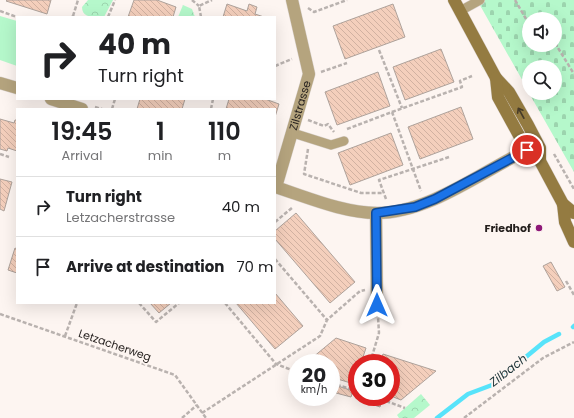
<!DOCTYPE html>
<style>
body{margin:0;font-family:Poppins,sans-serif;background:#f6f6f6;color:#202124;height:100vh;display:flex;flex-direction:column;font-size:15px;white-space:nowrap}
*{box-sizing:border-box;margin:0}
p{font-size:13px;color:#757577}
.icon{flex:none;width:22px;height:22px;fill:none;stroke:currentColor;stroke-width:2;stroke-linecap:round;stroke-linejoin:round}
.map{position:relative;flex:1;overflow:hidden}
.drawer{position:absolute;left:16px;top:108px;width:260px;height:196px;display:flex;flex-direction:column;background:#fff;border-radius:0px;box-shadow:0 4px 16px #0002}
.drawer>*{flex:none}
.top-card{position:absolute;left:16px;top:16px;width:260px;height:84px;border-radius:0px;box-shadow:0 4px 16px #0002;background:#fff;color:#202124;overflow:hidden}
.tools{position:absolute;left:522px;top:12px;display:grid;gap:8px}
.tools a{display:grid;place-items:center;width:40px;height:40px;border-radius:50%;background:#fff;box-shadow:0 4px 16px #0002;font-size:20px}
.speed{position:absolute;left:288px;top:354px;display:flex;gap:8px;font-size:20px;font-weight:700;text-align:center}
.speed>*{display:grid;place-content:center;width:52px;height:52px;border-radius:50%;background:#fff;box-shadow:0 4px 16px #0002;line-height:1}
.speed small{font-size:10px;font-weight:400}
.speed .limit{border:6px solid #d22;background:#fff;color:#111}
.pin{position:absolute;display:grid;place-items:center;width:34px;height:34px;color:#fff;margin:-17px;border:2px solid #fff;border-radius:50%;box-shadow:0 1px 4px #0007}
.me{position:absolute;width:44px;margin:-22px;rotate:0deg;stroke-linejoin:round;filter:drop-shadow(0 0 3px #0008)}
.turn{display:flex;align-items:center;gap:14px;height:84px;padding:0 16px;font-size:18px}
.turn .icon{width:52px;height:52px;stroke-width:2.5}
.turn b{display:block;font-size:28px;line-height:34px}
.eta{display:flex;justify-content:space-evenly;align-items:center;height:68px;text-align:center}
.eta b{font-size:24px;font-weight:600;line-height:28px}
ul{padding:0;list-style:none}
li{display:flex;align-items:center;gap:12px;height:60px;padding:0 16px;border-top:1px solid #e0e0e0}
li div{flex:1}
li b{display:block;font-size:15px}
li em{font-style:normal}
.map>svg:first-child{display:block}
.cemetery{fill:url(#cemetery-stones);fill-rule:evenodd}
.park{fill:url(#park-crowns)}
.garden{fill:#b5f8cb}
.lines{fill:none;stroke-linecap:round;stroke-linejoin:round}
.stream{stroke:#57e3fa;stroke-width:4.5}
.building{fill:url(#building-back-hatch);stroke:#aea29b}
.lane-casing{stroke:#dad3cf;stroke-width:10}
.street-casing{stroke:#dad3cf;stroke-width:13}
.secondary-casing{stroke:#dad3cf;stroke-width:13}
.path{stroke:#b9b2af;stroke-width:2.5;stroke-dasharray:4 2;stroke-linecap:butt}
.lane{stroke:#b5a47e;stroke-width:9}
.street{stroke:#b5a47e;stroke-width:12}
.secondary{stroke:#947b41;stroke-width:12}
.oneway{stroke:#463b28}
.route-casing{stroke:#114b97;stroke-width:10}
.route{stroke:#1a73e8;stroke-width:7}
.poi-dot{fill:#8e1878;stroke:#fdf5f1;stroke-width:1.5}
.labels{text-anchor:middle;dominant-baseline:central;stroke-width:3.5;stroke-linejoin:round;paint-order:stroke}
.street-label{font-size:11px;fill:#241f1d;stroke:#fdf5f1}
.poi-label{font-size:11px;font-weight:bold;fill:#241f1d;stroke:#fdf5f1;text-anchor:end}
.water-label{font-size:12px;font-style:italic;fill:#1c3337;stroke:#fdf5f1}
</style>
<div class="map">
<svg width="574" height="418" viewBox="0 0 574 418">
<defs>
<pattern id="cemetery-stones" width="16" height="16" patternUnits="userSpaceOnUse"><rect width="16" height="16" fill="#b5f8cb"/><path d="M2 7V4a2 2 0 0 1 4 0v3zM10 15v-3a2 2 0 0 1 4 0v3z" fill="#9cd4ae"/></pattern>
<pattern id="park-crowns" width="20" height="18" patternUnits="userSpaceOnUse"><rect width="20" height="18" fill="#b5f8cb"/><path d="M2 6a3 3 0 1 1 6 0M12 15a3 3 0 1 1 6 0" fill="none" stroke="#9cd4ae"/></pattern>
<pattern id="building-back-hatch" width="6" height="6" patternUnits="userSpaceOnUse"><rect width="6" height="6" fill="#f4cfbc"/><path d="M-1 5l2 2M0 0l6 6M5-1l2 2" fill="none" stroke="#d1b1a1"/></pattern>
</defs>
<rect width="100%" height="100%" fill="#fdf5f1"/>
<path class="cemetery" d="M 477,0 L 574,0 L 574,172 L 529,93 L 555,93 L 555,67 L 529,67 L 529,92 ZM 529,19 L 555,19 L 555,45 L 529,45 Z"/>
<g class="park">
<path d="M 88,0 L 113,0 L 104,17 C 96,17 82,19 82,7 Z"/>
<path d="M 183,5 L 192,9 L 195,17 L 178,17 Z"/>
<path d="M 421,394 L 430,405 L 414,418 L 399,418 L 397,415 Z"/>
</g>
<path class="garden" d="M 0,16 L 17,21 L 17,66 L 0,60 Z"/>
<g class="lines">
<g class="stream">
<path d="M 573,327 L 574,326"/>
<path d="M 437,418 L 468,394 L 492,385 L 544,342 L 559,334"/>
</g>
</g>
<g class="building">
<path d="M 7,0 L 51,0 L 47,14 L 6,1 Z"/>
<path d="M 134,0 L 157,0 L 176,7 L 173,17 L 128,17 Z"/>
<path d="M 227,4 L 247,11 L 249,4 L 257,7 L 255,14 L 264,17 L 223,17 Z"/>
<path d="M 393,4 L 405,37 L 345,59 L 333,26 Z"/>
<path d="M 441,49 L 454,82 L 405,100 L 393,67 Z"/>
<path d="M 378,72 L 390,106 L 337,125 L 325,92 Z"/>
<path d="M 140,99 L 185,99 L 182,109 L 137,109 Z"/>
<path d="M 229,99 L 265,99 L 279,104 L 275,117 L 275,109 L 226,109 Z"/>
<path d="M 461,107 L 473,139 L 420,159 L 408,127 Z"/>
<path d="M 0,119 L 14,123 L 15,120 L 17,120 L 17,151 L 8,148 L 7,151 L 0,149 Z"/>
<path d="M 391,133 L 403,165 L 350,185 L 338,153 Z"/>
<path d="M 0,179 L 12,182 L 4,211 L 0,209 Z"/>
<path d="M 296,213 L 355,282 L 330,303 L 275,239 L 275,231 Z"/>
<path d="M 15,248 L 17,249 L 17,273 L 8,270 Z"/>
<path d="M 551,262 L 565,287 L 557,291 L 543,266 Z"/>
<path d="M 275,293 L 303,326 L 275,349 L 236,303 L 275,303 Z"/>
<path d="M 150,303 L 171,303 L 159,313 Z"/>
<path d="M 336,338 L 366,348 L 361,363 L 357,363 L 357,374 L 354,384 L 331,377 L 331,363 L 306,363 Z"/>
<path d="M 383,354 L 436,371 L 401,400 L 391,396 L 391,363 L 380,363 Z"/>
<path d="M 338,386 L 353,391 L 351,397 L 336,393 Z"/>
<path d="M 366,397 L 382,400 L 380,407 L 365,402 Z"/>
</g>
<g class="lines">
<g class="lane-casing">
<g id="lane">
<path d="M 460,11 L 480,0"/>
<path d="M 293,133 L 331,145 L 344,141"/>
</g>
</g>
<g class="street-casing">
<g id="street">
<path d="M 0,83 L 17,88"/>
<path d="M 51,99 L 82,109"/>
<path d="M 275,187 C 307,197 343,213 377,213 C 429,213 481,172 527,150"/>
<path id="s1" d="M 276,187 L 309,74 L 292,0"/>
<path d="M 376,213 L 377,305"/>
</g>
</g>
<g class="secondary-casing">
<g id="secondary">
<path d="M 454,0 L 496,78 L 509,92 L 528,125 L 540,148 L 540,161"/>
<path d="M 496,78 L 498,97 L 527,150 L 540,161 L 563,204 L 574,213"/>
<path d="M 563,204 L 565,222 L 574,242"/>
</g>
</g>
<g class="path">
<path d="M 192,0 L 199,6"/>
<path d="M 515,0 L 529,24"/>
<path d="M 308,8 L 314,12 L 347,0"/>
<path d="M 0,11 L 17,17"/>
<path d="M 73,16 L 78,0"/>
<path d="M 71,17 L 76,17"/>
<path d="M 108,17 L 115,0"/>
<path d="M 201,17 L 199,6 L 212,0"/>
<path d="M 555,43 L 574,74"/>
<path d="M 541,45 L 544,45"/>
<path d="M 379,50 L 402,108"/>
<path d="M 275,66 L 292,59"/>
<path d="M 321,72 L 347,63"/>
<path d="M 95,107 L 102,109"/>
<path d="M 112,109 L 115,99"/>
<path d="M 211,109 L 213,99"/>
<path d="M 392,112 L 462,87 L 460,81 L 472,76"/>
<path d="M 308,120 L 324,126 L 328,124 L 334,132"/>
<path d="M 347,129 L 392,112 L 421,191"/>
<path d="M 308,149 L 304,174 L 361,193 L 383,193"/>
<path d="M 0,154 L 9,157"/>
<path d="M 554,154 L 574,189"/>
<path d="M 386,199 L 379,180 L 449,157"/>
<path d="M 275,222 L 293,207"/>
<path d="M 275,259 L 327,320"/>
<path d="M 566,281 L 574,295"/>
<path d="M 139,303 L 156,322 L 179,303"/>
<path d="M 225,303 L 276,364 L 297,372"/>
<path d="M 0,314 L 175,375 L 206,418"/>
<path d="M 65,336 L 77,303"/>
<path d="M 370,363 L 379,333 L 378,317"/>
<path d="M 331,383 L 357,391"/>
<path d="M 375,397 L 405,408"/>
<path d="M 202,413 L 320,336 L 327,320 L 360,291 L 365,290"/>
<path d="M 182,418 L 197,405"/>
<path d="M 464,418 L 543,358 L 574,342"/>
</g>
<use href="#lane" class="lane"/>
<use href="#street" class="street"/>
<use href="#secondary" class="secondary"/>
</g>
<defs><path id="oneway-shaft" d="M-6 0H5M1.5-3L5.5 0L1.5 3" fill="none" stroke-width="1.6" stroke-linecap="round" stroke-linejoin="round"/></defs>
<use class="oneway" href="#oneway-shaft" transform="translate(521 113) rotate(-119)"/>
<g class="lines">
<g class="route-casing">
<path id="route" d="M 377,305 L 376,213 L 415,207 L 435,199 L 527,150"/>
</g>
<use href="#route" class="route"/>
</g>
<circle class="poi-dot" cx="539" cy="228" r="4"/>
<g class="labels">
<g class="street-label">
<text stroke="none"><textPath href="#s1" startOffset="85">Zilstrasse</textPath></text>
<text transform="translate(115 345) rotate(19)">Letzacherweg</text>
</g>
<g class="poi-label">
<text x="531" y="228">Friedhof</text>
</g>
<g class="water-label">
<text transform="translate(508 370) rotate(-38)">Zilbach</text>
</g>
</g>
</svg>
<div class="tools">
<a><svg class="icon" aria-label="sound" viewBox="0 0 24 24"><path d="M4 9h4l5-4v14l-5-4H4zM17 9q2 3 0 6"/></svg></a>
<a><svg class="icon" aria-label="search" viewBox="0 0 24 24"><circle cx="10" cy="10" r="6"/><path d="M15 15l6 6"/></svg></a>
</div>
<div class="speed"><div>20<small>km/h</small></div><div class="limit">30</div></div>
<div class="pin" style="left:527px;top:150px;background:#d93025"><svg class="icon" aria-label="arrive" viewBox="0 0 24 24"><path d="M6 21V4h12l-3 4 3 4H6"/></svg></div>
<svg class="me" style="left:377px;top:305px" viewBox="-20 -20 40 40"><path d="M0-17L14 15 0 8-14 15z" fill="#1a73e8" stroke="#fff" stroke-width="4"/></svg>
<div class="top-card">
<div class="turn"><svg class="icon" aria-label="right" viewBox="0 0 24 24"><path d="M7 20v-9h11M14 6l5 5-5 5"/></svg><div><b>40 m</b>Turn right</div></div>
</div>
<section class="drawer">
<div class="eta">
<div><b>19:45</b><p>Arrival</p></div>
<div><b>1</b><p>min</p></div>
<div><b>110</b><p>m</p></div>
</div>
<ul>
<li><svg class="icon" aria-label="right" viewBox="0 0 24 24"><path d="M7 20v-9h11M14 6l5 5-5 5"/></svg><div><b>Turn right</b><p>Letzacherstrasse</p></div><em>40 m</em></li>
<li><svg class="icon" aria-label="arrive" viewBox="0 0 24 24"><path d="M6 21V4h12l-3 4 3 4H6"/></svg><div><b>Arrive at destination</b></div><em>70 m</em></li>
</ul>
</section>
</div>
